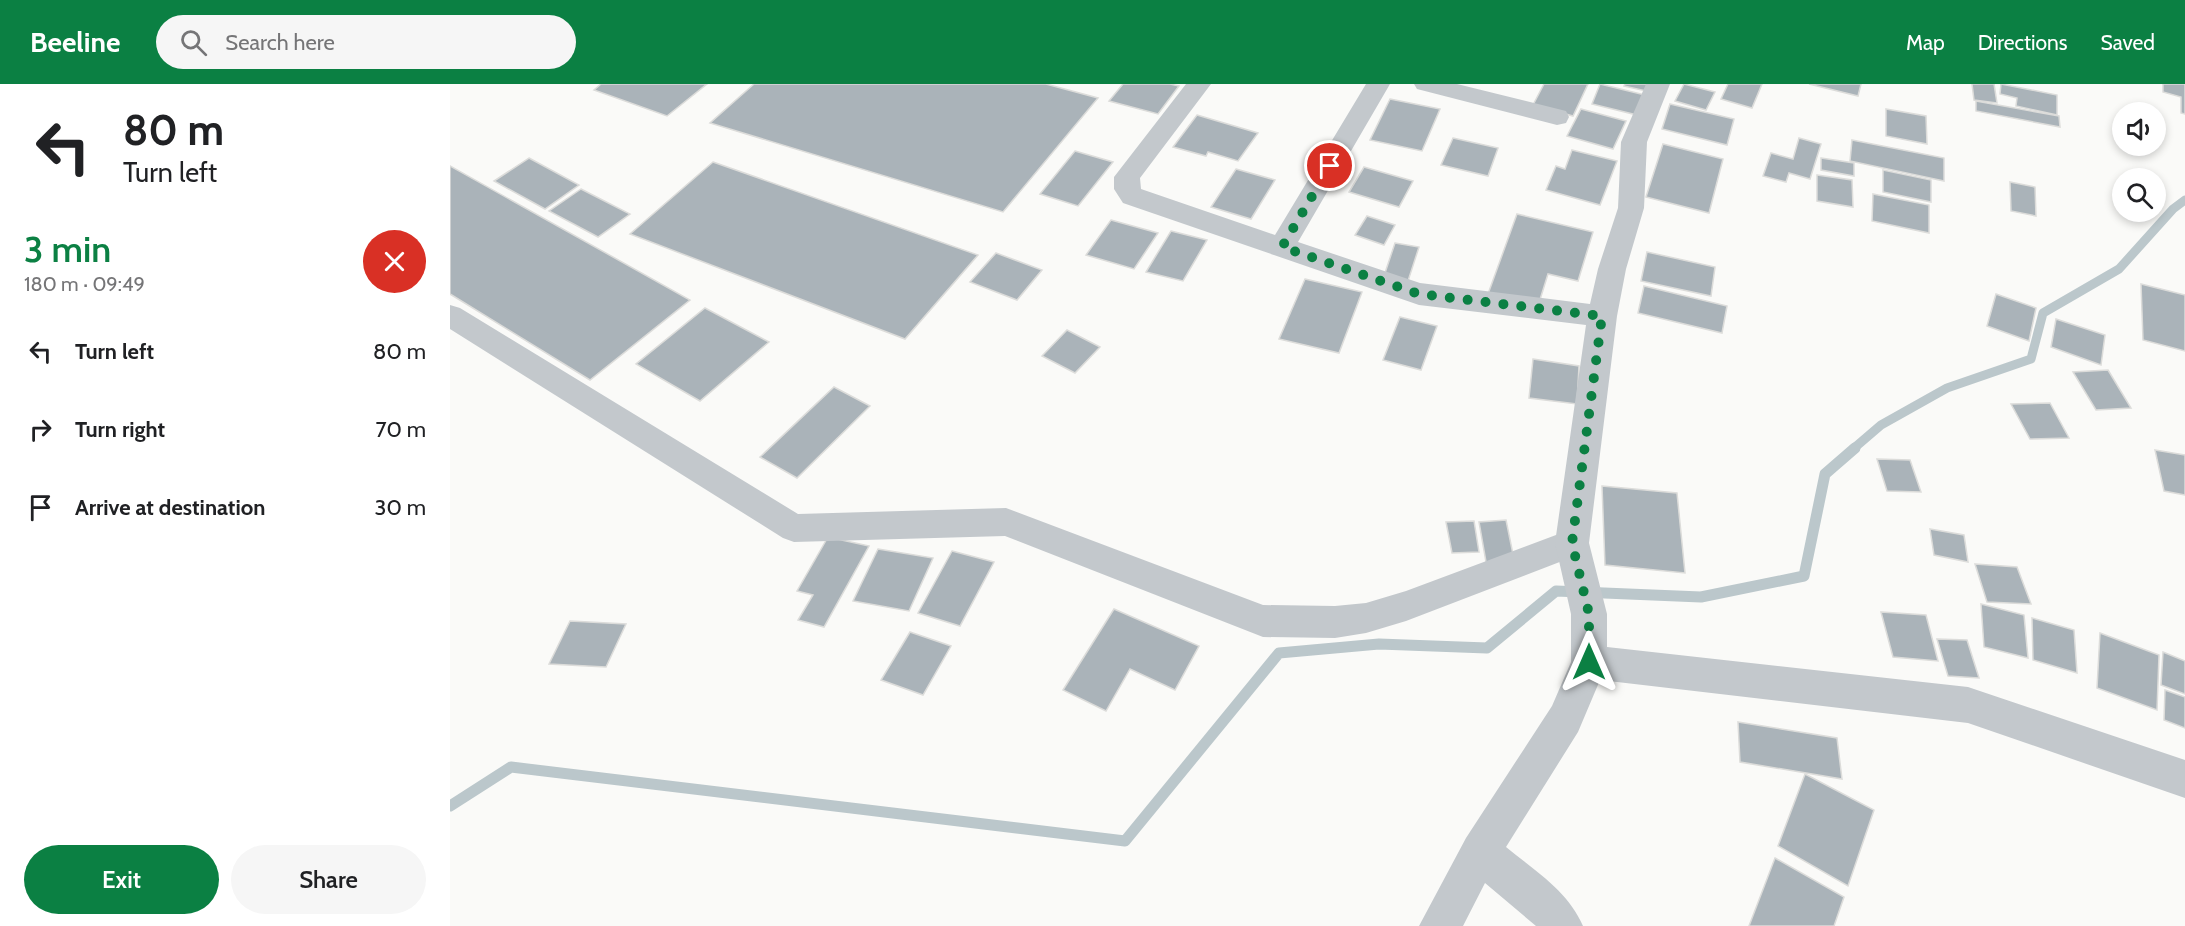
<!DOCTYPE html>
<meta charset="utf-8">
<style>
body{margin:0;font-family:Cabin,sans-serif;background:#f6f6f6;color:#202124;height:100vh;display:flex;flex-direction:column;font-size:22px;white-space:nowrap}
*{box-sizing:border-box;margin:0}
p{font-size:20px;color:#757577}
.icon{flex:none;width:33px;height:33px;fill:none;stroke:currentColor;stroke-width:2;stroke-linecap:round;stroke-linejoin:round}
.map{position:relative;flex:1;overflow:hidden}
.details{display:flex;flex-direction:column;background:#fff;width:450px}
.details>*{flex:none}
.guide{background:#fff;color:#202124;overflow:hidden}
.fabs{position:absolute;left:1662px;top:18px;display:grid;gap:12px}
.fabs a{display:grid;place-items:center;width:54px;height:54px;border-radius:50%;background:#fff;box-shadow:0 3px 9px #0003;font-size:30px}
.pin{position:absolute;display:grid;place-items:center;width:51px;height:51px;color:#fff;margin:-26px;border:3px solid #fff;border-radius:50%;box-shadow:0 2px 6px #0007}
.me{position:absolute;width:66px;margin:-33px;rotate:0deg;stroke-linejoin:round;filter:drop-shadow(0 0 4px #0008)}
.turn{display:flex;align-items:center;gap:21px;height:126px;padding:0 24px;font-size:27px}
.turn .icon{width:78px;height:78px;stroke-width:2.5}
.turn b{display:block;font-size:42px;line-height:51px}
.round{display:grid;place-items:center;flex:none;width:63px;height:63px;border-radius:32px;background:#f6f6f6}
.head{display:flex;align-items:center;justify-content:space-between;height:102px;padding:0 24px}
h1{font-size:36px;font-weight:600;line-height:45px;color:#0b8043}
.primary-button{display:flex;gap:12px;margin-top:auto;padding:12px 24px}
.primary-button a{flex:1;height:69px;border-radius:36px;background:#0b8043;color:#fff;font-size:24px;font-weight:600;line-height:69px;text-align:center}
.primary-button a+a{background:#f6f6f6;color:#202124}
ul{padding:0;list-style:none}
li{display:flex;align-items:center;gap:18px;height:78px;padding:0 24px}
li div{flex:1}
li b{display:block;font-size:22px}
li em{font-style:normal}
header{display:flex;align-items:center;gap:36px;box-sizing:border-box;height:84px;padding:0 30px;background:#0b8043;color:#fff}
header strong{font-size:28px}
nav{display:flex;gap:33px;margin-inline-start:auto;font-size:21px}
.search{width:420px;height:54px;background:#f6f6f6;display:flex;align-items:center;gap:15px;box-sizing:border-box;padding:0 21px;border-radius:33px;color:#757577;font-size:22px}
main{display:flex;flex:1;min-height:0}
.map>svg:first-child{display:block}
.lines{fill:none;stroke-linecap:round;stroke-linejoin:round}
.stream-far1{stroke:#bbc7cb;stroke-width:9}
.stream{stroke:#bbc7cb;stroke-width:11}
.building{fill:#aab3b9;stroke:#dcdcda;stroke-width:1.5}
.pedestrian{fill:#c3c8cc;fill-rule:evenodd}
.minor{fill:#c3c8cc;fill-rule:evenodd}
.route{stroke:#0b8043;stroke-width:10;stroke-dasharray:0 18}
</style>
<header>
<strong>Beeline</strong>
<div class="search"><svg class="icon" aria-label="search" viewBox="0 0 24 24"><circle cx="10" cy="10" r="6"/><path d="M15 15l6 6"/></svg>Search here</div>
<nav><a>Map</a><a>Directions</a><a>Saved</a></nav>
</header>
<main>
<section class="details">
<div class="guide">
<div class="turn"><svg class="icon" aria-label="left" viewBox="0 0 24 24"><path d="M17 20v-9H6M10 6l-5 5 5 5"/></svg><div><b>80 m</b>Turn left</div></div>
</div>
<div class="head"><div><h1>3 min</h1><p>180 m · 09:49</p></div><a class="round" style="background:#d93025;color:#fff"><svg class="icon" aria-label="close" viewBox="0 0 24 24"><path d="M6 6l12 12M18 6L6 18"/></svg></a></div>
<ul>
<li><svg class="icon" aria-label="left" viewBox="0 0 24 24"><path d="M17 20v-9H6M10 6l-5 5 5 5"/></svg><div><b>Turn left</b></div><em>80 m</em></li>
<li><svg class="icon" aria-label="right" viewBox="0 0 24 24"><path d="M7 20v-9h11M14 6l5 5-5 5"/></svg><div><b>Turn right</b></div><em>70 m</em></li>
<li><svg class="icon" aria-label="arrive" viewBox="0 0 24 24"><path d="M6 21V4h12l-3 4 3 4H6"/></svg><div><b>Arrive at destination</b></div><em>30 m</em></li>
</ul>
<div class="primary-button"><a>Exit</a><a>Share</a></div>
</section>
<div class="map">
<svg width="1735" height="842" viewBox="0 0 1735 842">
<rect width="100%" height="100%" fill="#fafaf8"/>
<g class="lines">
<path class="stream-far1" d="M 1403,365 L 1431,341 L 1497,304 L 1581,275 L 1593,229 L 1669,185 L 1723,125 L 1735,116"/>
<path class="stream" d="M 0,722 L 61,683 L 675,757 L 829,569 L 929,560 L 1037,564 L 1106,507 L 1251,513 L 1354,492 L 1375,390 L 1405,364"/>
</g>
<g class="building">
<path d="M 151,0 L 257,0 L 217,32 L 144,6 Z"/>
<path d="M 304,0 L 596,0 L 648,14 L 553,128 L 260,39 Z"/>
<path d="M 673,0 L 720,0 L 729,2 L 708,30 L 659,17 Z"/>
<path d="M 1094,0 L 1138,0 L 1123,32 L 1083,21 Z"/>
<path d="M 1150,0 L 1195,11 L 1187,31 L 1142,20 Z"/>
<path d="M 1175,0 L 1199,0 L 1196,7 L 1174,2 Z"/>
<path d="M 1234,0 L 1265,8 L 1256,26 L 1225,17 Z"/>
<path d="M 1278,0 L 1312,0 L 1302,24 L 1271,15 Z"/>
<path d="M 1359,0 L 1411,0 L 1408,12 Z"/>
<path d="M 1522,0 L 1544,0 L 1547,19 L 1524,16 Z"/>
<path d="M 1551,0 L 1607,11 L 1607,31 L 1566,22 L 1567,14 L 1550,10 Z"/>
<path d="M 1713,0 L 1735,0 L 1735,30 L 1731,29 L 1731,13 L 1713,8 Z"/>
<path d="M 940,15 L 990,25 L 972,67 L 920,56 Z"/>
<path d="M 1526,17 L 1609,32 L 1610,43 L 1526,27 Z"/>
<path d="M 1220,20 L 1284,35 L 1277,61 L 1212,45 Z"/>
<path d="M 1131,25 L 1176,37 L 1163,65 L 1117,52 Z"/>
<path d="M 1436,25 L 1476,32 L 1477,60 L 1436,52 Z"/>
<path d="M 747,31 L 808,49 L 788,77 L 758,68 L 756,72 L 723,63 Z"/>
<path d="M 1003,54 L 1048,64 L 1038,92 L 991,81 Z"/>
<path d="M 1349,54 L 1371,60 L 1360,95 L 1339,89 L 1336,98 L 1313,92 L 1321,69 L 1343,75 Z"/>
<path d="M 1402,56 L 1494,74 L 1494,97 L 1400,77 Z"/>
<path d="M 1213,60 L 1273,75 L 1259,129 L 1196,113 Z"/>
<path d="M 1122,66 L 1167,77 L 1150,121 L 1096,106 L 1106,82 L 1115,85 Z"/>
<path d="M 625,67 L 663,78 L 628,122 L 590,110 Z"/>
<path d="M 79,74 L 129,101 L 95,125 L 44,97 Z"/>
<path d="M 1371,74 L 1404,79 L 1404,92 L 1371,86 Z"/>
<path d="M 263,78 L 528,171 L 455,255 L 180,150 Z"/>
<path d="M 0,82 L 240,216 L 140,296 L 0,210 Z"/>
<path d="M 914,83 L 963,97 L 949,123 L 899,108 Z"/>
<path d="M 786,85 L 825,96 L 801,135 L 761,123 Z"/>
<path d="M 1433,86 L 1481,96 L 1481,118 L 1433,108 Z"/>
<path d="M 1367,91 L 1402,96 L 1403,123 L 1367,117 Z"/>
<path d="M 1560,98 L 1585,103 L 1586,132 L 1561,127 Z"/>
<path d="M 131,105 L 180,130 L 148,153 L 99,127 Z"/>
<path d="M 1423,110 L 1479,121 L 1479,149 L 1422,137 Z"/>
<path d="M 1067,130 L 1143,148 L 1128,197 L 1098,190 L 1088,222 L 1038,210 Z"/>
<path d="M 917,132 L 945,141 L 934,161 L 905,151 Z"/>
<path d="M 661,136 L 708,149 L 684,185 L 636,171 Z"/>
<path d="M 721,147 L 757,156 L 733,197 L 696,188 Z"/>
<path d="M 945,159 L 969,163 L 958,197 L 934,192 Z"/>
<path d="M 1197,168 L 1265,183 L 1261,212 L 1191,197 Z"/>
<path d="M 546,169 L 592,186 L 567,216 L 520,198 Z"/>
<path d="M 855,195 L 912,208 L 889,269 L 829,255 Z"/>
<path d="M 1691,200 L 1735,211 L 1735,267 L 1693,256 Z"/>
<path d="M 1194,202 L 1277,222 L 1272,249 L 1188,229 Z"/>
<path d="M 1546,210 L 1586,224 L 1579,257 L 1537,242 Z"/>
<path d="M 255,224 L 319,258 L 250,317 L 186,280 Z"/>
<path d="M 950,233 L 987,242 L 971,286 L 933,276 Z"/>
<path d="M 1606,235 L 1655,251 L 1651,281 L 1601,263 Z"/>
<path d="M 617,246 L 650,263 L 625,289 L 592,272 Z"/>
<path d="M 1083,275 L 1129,282 L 1127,320 L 1079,314 Z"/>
<path d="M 1658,286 L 1681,324 L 1646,326 L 1623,288 Z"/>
<path d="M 384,303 L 420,322 L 347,394 L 310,373 Z"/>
<path d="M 1600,319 L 1619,354 L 1580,355 L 1561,320 Z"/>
<path d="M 1705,366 L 1735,371 L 1735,411 L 1714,407 Z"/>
<path d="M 1427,375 L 1460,376 L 1471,408 L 1437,407 Z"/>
<path d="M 1152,402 L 1227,409 L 1235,489 L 1155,481 Z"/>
<path d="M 1056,436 L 1064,475 L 1036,478 L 1029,438 Z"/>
<path d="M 1024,437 L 1029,468 L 1002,469 L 996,438 Z"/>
<path d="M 1480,445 L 1514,451 L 1518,478 L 1484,471 Z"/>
<path d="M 378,453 L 419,462 L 374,543 L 348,536 L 363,511 L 347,507 Z"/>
<path d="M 428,465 L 483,474 L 459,527 L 403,517 Z"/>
<path d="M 502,467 L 544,478 L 510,542 L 468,529 Z"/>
<path d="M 1525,480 L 1567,483 L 1581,520 L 1537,518 Z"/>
<path d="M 1531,520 L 1574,531 L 1578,574 L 1534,563 Z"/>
<path d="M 664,525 L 749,562 L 725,606 L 680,585 L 656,627 L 613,606 Z"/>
<path d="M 1431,528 L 1476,531 L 1488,577 L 1443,573 Z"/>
<path d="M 1582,534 L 1624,546 L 1627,589 L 1583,576 Z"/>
<path d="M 120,537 L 176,540 L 156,583 L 99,580 Z"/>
<path d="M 460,548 L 501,562 L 473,611 L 431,596 Z"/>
<path d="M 1650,549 L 1709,571 L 1707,626 L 1647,604 Z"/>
<path d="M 1487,555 L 1517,556 L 1529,594 L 1498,592 Z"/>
<path d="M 1713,568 L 1735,577 L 1735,610 L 1711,601 Z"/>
<path d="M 1715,606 L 1735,613 L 1735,644 L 1714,636 Z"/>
<path d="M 1288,638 L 1387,654 L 1392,695 L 1290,678 Z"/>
<path d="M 1355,690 L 1424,726 L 1398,802 L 1328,762 Z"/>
<path d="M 1325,774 L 1394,813 L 1384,842 L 1299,842 Z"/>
</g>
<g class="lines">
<path class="pedestrian" d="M 0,221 L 10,224 L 348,430 L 556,424 L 813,521 L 885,522 L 916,519 L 956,507 L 1122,445 L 1133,449 L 1138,459 L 1133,469 L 956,537 L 916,549 L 885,554 L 813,553 L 555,452 L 344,458 L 333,454 L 0,245 Z"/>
<g class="minor">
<path d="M 736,0 L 761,0 L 690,94 L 691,105 L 825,151 L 916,0 L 940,0 L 848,158 L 970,199 L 1140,220 L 1148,185 L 1168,124 L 1171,58 L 1196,0 L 1220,0 L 1197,58 L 1194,124 L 1176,185 L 1167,232 L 1139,459 L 1157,530 L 1157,563 L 1518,603 L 1735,676 L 1735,714 L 1518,639 L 1150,596 L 1128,648 L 1056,763 C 1085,787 1118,807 1133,842 L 1086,842 L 1035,799 L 1013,842 L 969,842 L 1016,754 L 1102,622 L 1121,578 L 1121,530 L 1105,459 L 1136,241 L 969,221 L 673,119 L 664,105 L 664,93 Z"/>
<path d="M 964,0 L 1007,0 L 1116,27 L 1119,33 L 1116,39 L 1107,41 L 967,5 Z"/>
</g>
</g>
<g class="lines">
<path class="route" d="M 880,82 L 832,163 L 969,210 L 1152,232 L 1122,459 L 1139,530 L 1139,578"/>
</g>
</svg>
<div class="fabs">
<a><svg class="icon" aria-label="sound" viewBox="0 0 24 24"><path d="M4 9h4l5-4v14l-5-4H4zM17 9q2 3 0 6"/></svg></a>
<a><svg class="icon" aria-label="search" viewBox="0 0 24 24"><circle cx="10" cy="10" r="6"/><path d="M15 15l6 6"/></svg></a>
</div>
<div class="pin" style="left:880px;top:82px;background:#d93025"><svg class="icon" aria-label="arrive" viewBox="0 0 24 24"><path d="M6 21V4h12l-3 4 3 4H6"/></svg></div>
<svg class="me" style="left:1139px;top:578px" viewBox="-20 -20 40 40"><path d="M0-17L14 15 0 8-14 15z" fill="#0b8043" stroke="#fff" stroke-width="4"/></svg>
</div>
</main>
